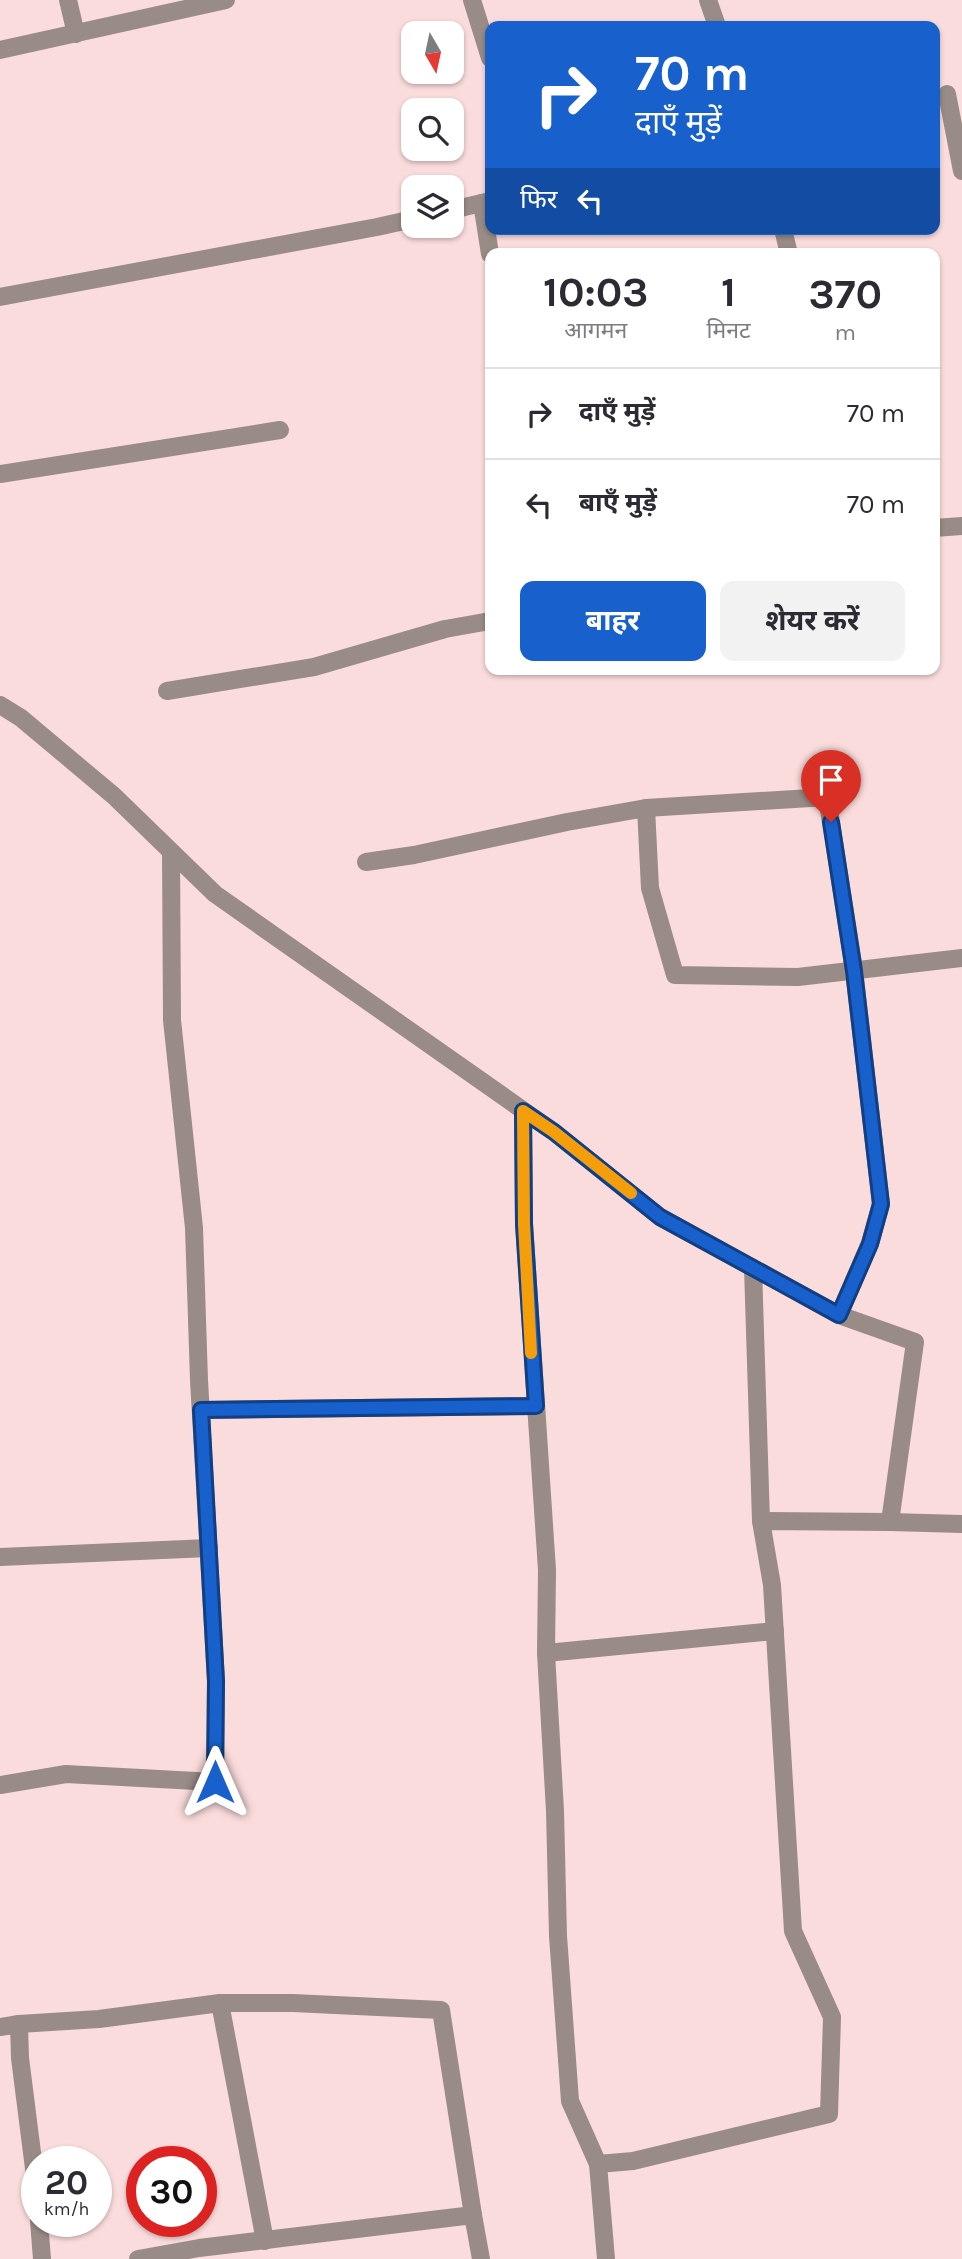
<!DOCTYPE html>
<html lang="hi">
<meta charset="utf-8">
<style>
body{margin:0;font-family:Karla,"Noto Sans Devanagari",sans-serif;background:#f2f2f3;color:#2b2b33;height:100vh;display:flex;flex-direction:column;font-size:26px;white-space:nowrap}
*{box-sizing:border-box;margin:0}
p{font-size:23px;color:#7c7c81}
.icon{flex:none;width:38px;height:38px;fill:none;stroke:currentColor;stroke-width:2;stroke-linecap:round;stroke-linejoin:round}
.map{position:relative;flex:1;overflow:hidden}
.side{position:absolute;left:485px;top:248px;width:455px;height:427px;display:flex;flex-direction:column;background:#fff;border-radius:14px;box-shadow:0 2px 5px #0004}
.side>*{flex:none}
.banner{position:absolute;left:485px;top:21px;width:455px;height:214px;border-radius:14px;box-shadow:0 2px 5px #0004;background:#1861cc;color:#fff;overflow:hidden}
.needle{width:46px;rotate:171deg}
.fabs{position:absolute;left:401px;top:21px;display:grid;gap:14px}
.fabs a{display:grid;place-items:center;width:63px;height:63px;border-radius:14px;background:#fff;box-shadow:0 2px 5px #0004;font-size:35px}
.speed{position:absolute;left:21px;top:2146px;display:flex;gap:14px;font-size:35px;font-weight:700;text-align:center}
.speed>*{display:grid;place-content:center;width:91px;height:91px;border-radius:50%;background:#fff;box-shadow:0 2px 5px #0004;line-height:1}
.speed small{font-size:18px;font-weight:400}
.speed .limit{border:10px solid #d22;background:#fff;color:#111}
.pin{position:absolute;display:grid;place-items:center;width:60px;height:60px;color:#fff;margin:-72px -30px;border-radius:50% 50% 50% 0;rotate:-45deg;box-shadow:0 0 7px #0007}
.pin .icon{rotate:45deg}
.me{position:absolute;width:77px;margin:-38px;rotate:0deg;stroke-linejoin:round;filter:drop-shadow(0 0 5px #0008)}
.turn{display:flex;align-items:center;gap:24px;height:147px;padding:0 35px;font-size:32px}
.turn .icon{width:91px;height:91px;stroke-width:2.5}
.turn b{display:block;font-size:49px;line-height:60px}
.then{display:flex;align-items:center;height:66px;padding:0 35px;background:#0003;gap:14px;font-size:26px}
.eta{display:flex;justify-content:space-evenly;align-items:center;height:119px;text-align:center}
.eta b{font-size:42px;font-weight:700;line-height:49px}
.action{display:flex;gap:14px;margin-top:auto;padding:14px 35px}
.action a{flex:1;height:80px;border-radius:14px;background:#1861cc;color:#fff;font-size:28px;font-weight:700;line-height:80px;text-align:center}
.action a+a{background:#f2f2f3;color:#2b2b33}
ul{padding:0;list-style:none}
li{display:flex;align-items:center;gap:21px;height:91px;padding:0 35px;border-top:2px solid #e1e1e2}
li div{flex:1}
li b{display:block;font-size:26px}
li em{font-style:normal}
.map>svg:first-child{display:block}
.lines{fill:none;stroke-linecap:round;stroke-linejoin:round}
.minor{stroke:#998b85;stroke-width:18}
.route-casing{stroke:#103f85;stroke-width:18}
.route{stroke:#1861cc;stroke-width:12}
.slow{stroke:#f59e0b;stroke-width:12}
</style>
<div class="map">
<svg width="962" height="2259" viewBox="0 0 962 2259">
<rect width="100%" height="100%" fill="#fbdcdc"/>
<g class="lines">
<g class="minor">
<path d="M 68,0 L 76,34"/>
<path d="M 472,0 L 490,58"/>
<path d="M 708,0 L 717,26"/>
<path d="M 0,50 L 226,0"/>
<path d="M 947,94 L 962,171"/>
<path d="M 482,203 L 490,254"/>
<path d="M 452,210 L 490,201"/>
<path d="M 783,229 L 789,254"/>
<path d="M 0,297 L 377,227 L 413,219"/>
<path d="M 0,474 L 280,430"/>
<path d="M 934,528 L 962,526"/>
<path d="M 167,691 L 314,667 L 445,629 L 490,621"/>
<path d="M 0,705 L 21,718 L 114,796 L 215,894 L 554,1132 L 660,1217 L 839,1315 L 915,1342 L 890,1522 L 761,1521 L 772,1585 L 793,1931 L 832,2017 L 829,2114 L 633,2161 L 598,2164 L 606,2259"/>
<path d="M 646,808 L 827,797 L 854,970 L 881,1204 L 870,1243 L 839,1315"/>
<path d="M 366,862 L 414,855 L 567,822 L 646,808 L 650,888 L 675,975 L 798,977 L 962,958"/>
<path d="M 523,1111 L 524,1224 L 547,1570 L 546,1653 L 555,1811 L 558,1936 L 570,2101 L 598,2164"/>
<path d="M 753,1268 L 761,1521"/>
<path d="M 201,1410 L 536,1406"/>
<path d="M 890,1522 L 962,1524"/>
<path d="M 0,1557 L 209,1548"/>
<path d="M 546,1653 L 775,1631"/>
<path d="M 0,1785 L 66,1774 L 215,1782 L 216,1681 L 199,1380 L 194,1228 L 172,1020 L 171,852"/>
<path d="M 220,2003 L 265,2241"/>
<path d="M 19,2024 L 99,2019 L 220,2003 L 293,2003 L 441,2010 L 473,2215"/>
<path d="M 0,2027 L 19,2024 L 20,2058 L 37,2192"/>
<path d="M 39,2221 L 42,2259"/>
<path d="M 138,2259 L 199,2248 L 473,2215 L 481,2259"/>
</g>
</g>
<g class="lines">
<g class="route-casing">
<path id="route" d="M 215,1782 L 216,1681 L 201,1410 L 536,1406 L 524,1224 L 523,1111 L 554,1132 L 660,1217 L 839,1315 L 870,1244 L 881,1204 L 854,971 L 831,822"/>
</g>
<use href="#route" class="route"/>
<path class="slow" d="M 531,1353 L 524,1224 L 523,1111 L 554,1132 L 631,1193"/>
</g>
</svg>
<div class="fabs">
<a><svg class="needle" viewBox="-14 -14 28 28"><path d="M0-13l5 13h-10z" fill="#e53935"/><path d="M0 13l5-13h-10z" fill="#7c7c81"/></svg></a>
<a><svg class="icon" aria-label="search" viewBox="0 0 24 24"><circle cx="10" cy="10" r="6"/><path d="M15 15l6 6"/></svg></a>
<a><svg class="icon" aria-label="layers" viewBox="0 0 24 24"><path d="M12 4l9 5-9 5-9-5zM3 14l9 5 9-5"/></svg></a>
</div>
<div class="speed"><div>20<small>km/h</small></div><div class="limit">30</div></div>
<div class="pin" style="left:831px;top:822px;background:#d93025"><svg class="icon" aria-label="arrive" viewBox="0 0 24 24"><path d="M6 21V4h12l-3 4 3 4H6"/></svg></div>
<svg class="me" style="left:215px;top:1782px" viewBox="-20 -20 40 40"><path d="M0-17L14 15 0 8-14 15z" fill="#1861cc" stroke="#fff" stroke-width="4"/></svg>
<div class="banner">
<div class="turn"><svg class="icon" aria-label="right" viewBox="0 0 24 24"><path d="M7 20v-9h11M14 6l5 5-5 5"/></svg><div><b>70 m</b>दाएँ मुड़ें</div></div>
<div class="then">फिर<svg class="icon" aria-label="left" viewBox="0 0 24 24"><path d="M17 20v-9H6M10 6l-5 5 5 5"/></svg></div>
</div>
<section class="side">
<div class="eta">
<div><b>10:03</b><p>आगमन</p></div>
<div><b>1</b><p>मिनट</p></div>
<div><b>370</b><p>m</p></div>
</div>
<ul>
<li><svg class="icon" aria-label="right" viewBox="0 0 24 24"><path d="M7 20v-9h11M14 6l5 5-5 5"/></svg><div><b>दाएँ मुड़ें</b></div><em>70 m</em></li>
<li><svg class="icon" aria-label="left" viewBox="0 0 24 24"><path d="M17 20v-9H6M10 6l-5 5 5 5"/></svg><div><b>बाएँ मुड़ें</b></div><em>70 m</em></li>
</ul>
<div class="action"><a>बाहर</a><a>शेयर करें</a></div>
</section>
</div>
